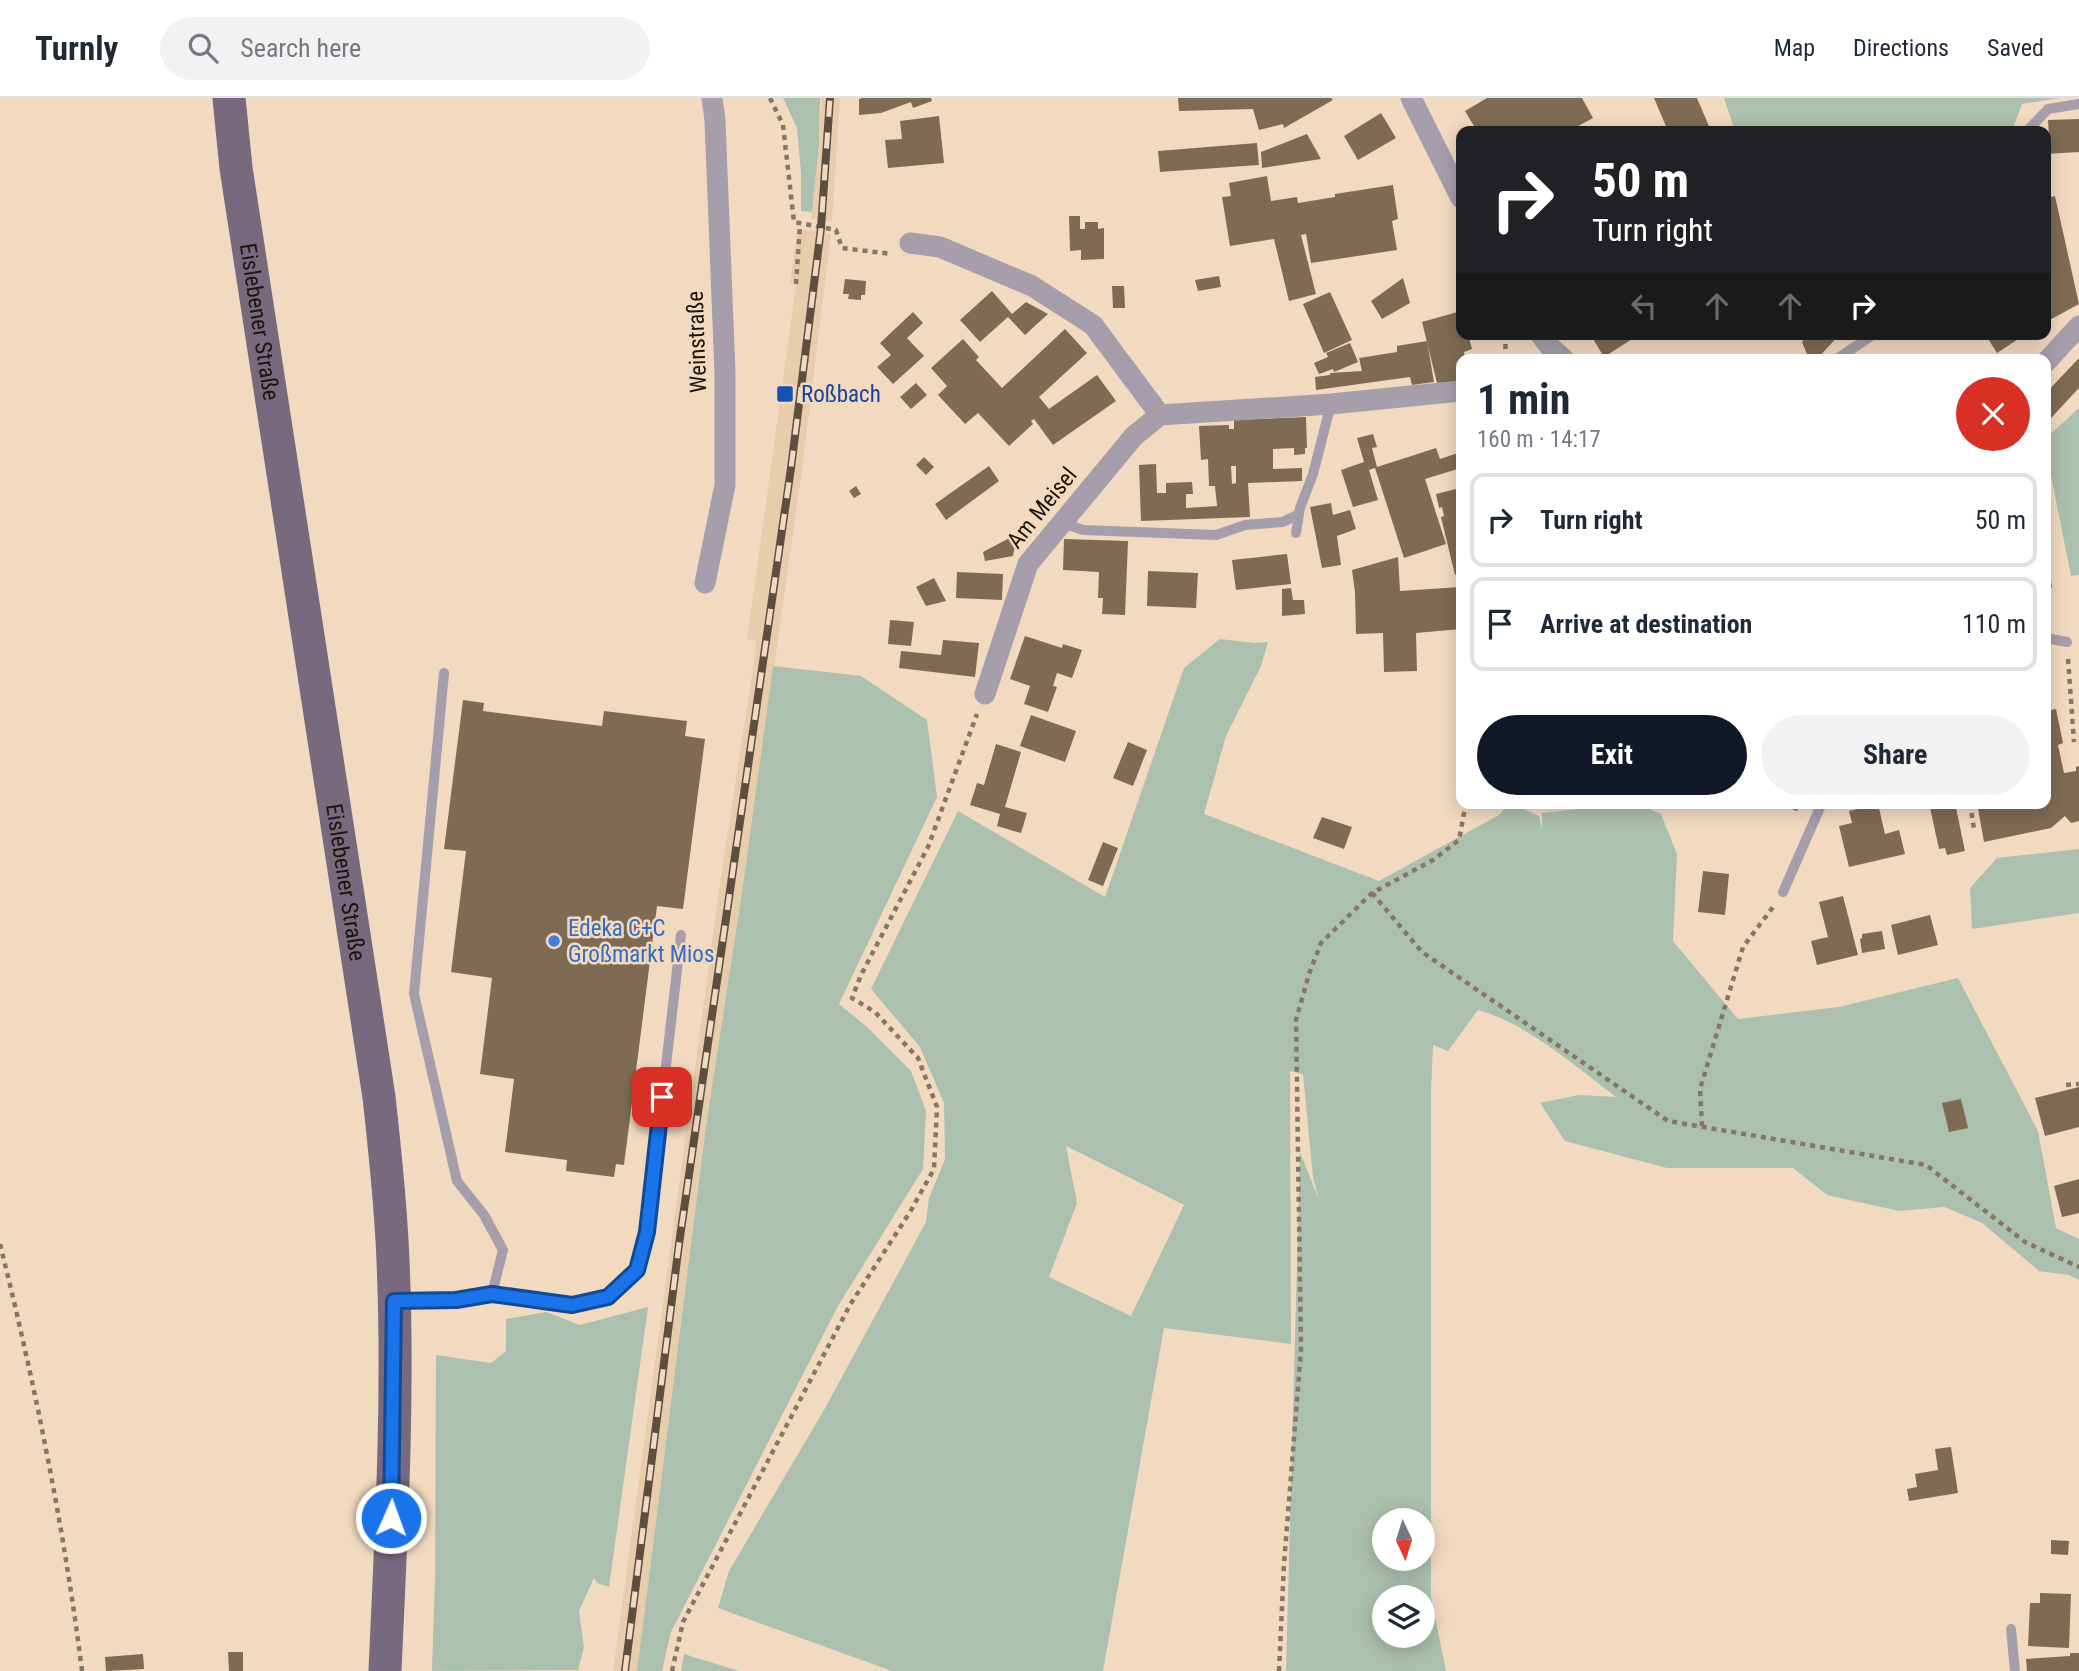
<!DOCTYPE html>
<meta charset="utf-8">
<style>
body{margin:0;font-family:"Roboto Condensed",sans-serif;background:#f2f2f3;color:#1f2937;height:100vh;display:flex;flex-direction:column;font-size:26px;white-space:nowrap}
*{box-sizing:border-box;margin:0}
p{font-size:23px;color:#747a83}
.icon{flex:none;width:38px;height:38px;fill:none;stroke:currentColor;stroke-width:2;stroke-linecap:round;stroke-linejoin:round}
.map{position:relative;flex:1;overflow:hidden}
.sheet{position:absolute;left:1456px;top:256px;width:595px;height:455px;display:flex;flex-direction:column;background:#fff;border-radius:14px;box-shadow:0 4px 18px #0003}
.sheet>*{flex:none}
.banner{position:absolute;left:1456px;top:28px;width:595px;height:214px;border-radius:14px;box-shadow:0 4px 18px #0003;background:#202124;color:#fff;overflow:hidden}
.needle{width:46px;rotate:176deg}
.controls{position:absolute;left:1372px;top:1410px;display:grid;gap:14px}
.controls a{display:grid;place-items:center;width:63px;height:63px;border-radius:50%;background:#fff;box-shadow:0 4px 18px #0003;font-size:35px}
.pin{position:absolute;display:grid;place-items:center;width:60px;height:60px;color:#fff;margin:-30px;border-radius:14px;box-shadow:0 4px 10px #0006}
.me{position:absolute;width:77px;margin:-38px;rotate:2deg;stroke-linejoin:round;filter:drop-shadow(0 0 5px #0008)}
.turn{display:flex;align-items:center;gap:24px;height:147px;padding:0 21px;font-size:32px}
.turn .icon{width:91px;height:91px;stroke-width:2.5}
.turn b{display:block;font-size:49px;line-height:60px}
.lanes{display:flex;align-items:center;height:66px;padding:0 21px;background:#0003;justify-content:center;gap:35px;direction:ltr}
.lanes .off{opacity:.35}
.round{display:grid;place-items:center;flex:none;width:74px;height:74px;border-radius:37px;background:#f2f2f3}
.head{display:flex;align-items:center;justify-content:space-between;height:119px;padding:0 21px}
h1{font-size:42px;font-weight:700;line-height:52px}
.action{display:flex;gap:14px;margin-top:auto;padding:14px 21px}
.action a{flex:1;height:80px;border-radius:42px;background:#111827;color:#fff;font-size:28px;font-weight:700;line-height:80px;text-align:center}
.action a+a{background:#f2f2f3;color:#1f2937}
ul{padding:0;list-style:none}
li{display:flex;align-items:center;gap:21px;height:94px;margin:0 14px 10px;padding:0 7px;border:4px solid #e0e1e3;border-radius:14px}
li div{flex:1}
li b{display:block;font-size:26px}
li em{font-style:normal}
header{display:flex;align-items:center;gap:42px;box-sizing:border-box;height:98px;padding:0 35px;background:#fff;border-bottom:2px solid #e0e1e3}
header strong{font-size:33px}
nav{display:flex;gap:38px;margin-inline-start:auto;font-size:24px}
.search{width:490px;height:63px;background:#f2f2f3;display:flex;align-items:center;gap:18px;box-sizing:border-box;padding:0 24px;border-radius:38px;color:#747a83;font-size:26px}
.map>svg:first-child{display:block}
.built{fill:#e8cdad}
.green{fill:#acc0af;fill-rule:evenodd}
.building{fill:#7f6b54;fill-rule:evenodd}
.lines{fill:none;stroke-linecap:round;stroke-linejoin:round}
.path{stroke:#867665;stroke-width:4.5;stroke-dasharray:5 5;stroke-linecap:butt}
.lane{stroke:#a69eaa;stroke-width:10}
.street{stroke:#a69eaa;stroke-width:21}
.primary{stroke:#77697e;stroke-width:33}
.rail-casing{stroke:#5c4f41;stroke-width:8}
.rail{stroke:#f1dac0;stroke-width:5;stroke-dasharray:16;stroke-linecap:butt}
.route-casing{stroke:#114b97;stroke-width:18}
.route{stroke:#1a73e8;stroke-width:12}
.transit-dot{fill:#1a4fb4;stroke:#f1dac0;stroke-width:2.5}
.shop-dot{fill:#3f7fe0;stroke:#f1dac0;stroke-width:2.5}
.labels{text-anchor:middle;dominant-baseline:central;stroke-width:5;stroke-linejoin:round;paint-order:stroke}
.street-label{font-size:23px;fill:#1d150c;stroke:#f1dac0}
.transit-label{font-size:23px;fill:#164399;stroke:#f1dac0;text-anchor:start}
.shop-label{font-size:23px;fill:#366cbe;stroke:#f1dac0;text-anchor:start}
</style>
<header>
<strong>Turnly</strong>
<div class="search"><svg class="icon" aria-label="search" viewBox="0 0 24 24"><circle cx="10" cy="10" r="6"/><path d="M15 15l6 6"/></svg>Search here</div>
<nav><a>Map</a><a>Directions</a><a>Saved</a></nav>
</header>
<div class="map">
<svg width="2079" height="1573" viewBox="0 0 2079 1573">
<rect width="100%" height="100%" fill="#f1dac0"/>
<g class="built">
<path d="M 821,0 L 840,0 L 832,123 L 811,121 L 819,47 Z"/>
<path d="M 798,131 L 831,136 L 802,372 L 744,781 L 706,1028 L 637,1573 L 613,1573 L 721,778 L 753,570 L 756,543 L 747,542 L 796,187 L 790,185 Z"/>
</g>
<g class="green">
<path d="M 783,0 L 820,0 L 819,47 L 812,114 L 801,113 L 801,75 L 797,30 Z"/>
<path d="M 1724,0 L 2060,0 L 2022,6 L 2012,33 L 1735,33 Z"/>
<path d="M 2079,310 L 2079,477 L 2071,478 L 2046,352 L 2046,340 Z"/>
<path d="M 1220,541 L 1254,545 L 1268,544 L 1261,568 L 1226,638 L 1204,716 L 1379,783 L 1499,717 L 1510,705 L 1539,718 L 1542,731 L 1542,715 L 1635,705 L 1661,716 L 1677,756 L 1673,843 L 1738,921 L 1839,909 L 1958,880 L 2038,1033 L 2056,1130 L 2079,1141 L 2079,1182 L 2069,1177 L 2039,1173 L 1982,1125 L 1945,1109 L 1899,1113 L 1827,1097 L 1793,1070 L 1667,1070 L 1565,1043 L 1540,1005 L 1579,997 L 1616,999 C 1575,968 1528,926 1478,912 L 1448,953 L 1433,947 L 1431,994 L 1431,1499 L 1446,1573 L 1286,1573 L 1300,1054 L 1319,1102 L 1313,1080 L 1303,976 L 1290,973 L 1291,1246 L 1164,1230 L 1103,1573 L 892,1573 L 718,1510 L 729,1473 L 824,1312 L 926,1124 L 929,1100 L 945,1061 L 944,1005 L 920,949 L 871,891 L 958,713 L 1105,799 L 1184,570 ZM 1066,1048 L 1184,1107 L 1131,1218 L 1049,1179 L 1077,1105 ZM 1384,1423 L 1423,1423 L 1423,1461 L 1384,1461 ZM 1384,1500 L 1423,1500 L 1423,1538 L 1384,1538 Z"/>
<path d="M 773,568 L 861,578 L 927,622 L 937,699 L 839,906 L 867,929 L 911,973 L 926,1013 L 923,1071 L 838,1208 L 671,1534 L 662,1573 L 637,1573 L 706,1028 L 744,781 Z"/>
<path d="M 2079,751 L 2079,815 L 1972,831 L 1970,790 L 1997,760 Z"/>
<path d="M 648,1209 L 609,1489 L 597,1485 L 594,1480 L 579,1513 L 584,1549 L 578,1572 L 432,1573 L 435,1480 L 436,1257 L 491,1265 L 506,1253 L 506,1221 L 546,1214 L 580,1227 Z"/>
<path d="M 684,1556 L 739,1573 L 681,1573 Z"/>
</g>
<g class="building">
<path d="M 931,0 L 932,3 L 913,10 L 911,4 L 881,15 L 859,17 L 859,1 L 862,0 Z"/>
<path d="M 1178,0 L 1331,0 L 1333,2 L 1284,30 L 1283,26 L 1259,32 L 1253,11 L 1179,13 Z"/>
<path d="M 1487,0 L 1582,0 L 1593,20 L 1569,33 L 1477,33 L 1465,13 Z"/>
<path d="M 1654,0 L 1697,0 L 1711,33 L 1668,33 Z"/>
<path d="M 1381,15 L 1396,40 L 1358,62 L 1344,38 Z"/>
<path d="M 939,18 L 944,65 L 888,70 L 885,42 L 902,41 L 900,23 Z"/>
<path d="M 2079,21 L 2079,54 L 2046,56 L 2046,38 L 2049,38 L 2048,22 Z"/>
<path d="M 1307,36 L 1321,61 L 1262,70 L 1261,54 Z"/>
<path d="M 1257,45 L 1259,67 L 1160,74 L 1158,53 Z"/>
<path d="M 1267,78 L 1271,103 L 1297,99 L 1298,105 L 1335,99 L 1335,96 L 1393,87 L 1398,121 L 1392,123 L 1397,152 L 1311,165 L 1306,136 L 1301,137 L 1316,196 L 1289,203 L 1274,141 L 1230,148 L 1222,99 L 1231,98 L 1229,85 Z"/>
<path d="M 2055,98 L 2079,206 L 2046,224 L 2046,100 Z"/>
<path d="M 1069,118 L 1080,118 L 1080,131 L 1085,131 L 1085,124 L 1098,124 L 1098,131 L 1104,130 L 1104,161 L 1081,162 L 1081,152 L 1070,153 Z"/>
<path d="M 1219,178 L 1221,189 L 1198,193 L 1195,182 Z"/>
<path d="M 1403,180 L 1410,205 L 1382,221 L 1371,203 Z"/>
<path d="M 845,181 L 866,183 L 865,197 L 861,197 L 861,202 L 848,201 L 849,196 L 843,196 Z"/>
<path d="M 1112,188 L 1124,188 L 1125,210 L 1113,210 Z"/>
<path d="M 992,193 L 1012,216 L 1026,204 L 1048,216 L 1025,237 L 1008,219 L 980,244 L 960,222 Z"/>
<path d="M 1330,194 L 1352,242 L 1324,255 L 1303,206 Z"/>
<path d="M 1461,213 L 1461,236 L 1468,236 L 1472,251 L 1464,254 L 1465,261 L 1461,261 L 1461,284 L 1437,285 L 1422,224 Z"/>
<path d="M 913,214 L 923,225 L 907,240 L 924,258 L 893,286 L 877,269 L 891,257 L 880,245 Z"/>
<path d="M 1065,231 L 1087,255 L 1039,299 L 1049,311 L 1097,277 L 1116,303 L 1053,347 L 1034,321 L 1031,323 L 1033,326 L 1009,348 L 978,315 L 965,326 L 938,297 L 947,288 L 931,270 L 963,241 L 979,259 L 976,262 L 1002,290 Z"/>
<path d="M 1590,236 L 1640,236 L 1604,259 Z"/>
<path d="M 1808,236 L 1840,236 L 1817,261 L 1809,261 L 1802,244 Z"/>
<path d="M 1985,236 L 2026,236 L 1997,255 Z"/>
<path d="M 1427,243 L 1434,284 L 1412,287 L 1410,279 L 1316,292 L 1315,279 L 1330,277 L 1330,275 L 1362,273 L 1359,260 L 1397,254 L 1397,248 Z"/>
<path d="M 1350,245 L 1358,264 L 1334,274 L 1333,271 L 1319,276 L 1314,265 L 1328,259 L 1326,255 Z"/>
<path d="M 2079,260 L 2079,290 L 2051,320 L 2046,315 L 2046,295 Z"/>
<path d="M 916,285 L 927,297 L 911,311 L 900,299 Z"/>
<path d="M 1306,319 L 1307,350 L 1305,350 L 1305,356 L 1294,357 L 1294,350 L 1273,351 L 1273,371 L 1302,370 L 1302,383 L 1248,385 L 1250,419 L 1141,423 L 1139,367 L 1156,366 L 1157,395 L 1166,395 L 1166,385 L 1192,384 L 1193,396 L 1186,396 L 1186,410 L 1217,408 L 1215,388 L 1209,388 L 1208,361 L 1201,362 L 1199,328 L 1229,327 L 1229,331 L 1234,331 L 1234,322 ZM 1231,368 L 1236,368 L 1236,385 L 1232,386 Z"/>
<path d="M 1373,336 L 1377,349 L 1372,350 L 1377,369 L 1436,350 L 1440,361 L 1461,354 L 1461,370 L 1425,381 L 1446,446 L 1404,460 L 1375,370 L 1369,372 L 1378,402 L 1353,409 L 1341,372 L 1364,364 L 1357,340 Z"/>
<path d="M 924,359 L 934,369 L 926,377 L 916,367 Z"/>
<path d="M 989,368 L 999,383 L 946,422 L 935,406 Z"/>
<path d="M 856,388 L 861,396 L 854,400 L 849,393 Z"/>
<path d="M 1456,391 L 1461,412 L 1461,476 L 1455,477 L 1441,419 L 1444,418 L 1442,409 L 1439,410 L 1436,396 Z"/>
<path d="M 1331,405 L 1333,417 L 1350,412 L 1356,431 L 1337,438 L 1341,467 L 1322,470 L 1310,409 Z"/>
<path d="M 1017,436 L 1013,458 L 985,463 L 983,454 Z"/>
<path d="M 1064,441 L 1128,443 L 1125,517 L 1102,516 L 1103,500 L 1098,500 L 1099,474 L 1063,472 Z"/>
<path d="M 1287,456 L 1291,486 L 1236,492 L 1232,462 Z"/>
<path d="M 1398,459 L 1400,493 L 1461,489 L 1461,531 L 1416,535 L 1417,573 L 1384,574 L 1383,535 L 1356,536 L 1355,494 L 1352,472 Z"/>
<path d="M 2049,465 L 2052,490 L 2046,490 L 2046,466 Z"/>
<path d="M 1148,473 L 1198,475 L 1196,510 L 1147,508 Z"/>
<path d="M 957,474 L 1003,476 L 1002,502 L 956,500 Z"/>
<path d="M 934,480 L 946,503 L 926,508 L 916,489 Z"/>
<path d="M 1291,490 L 1293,502 L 1304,502 L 1305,516 L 1282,518 L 1282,491 Z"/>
<path d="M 890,522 L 914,524 L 911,548 L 888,546 Z"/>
<path d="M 1025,538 L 1062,550 L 1063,546 L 1082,552 L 1072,580 L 1057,575 L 1053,588 L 1057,589 L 1048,614 L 1024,606 L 1030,588 L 1010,581 Z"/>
<path d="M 943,542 L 979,545 L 975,579 L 899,570 L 901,553 L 941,557 Z"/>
<path d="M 463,602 L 484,605 L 483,613 L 602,628 L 604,613 L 687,623 L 685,638 L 705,641 L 683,811 L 657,808 L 624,1067 L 616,1066 L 614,1079 L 566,1073 L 567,1062 L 505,1054 L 514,981 L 480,976 L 492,880 L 451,874 L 466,753 L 444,751 Z"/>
<path d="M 2056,611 L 2063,645 L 2058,647 L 2064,675 L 2076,673 L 2076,669 L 2079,668 L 2079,723 L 2071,725 L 2065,718 L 2051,730 L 1984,744 L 1977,705 L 2046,705 L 2046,613 Z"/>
<path d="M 1031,617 L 1076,633 L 1065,664 L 1020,648 Z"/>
<path d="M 1128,644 L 1147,652 L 1133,688 L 1113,680 Z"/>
<path d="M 996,646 L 1021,654 L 1005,709 L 1027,715 L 1021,735 L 997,728 L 1000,716 L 970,707 L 977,685 L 984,687 Z"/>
<path d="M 1776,705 L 1800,705 L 1797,713 Z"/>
<path d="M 1864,705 L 1878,706 L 1885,736 L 1899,732 L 1905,756 L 1849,769 L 1839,728 L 1852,725 L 1849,713 L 1865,709 Z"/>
<path d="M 1929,705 L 1955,705 L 1965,753 L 1947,757 L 1945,750 L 1939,751 Z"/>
<path d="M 1322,719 L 1352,729 L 1344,751 L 1313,740 Z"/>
<path d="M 1103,744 L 1118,750 L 1103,788 L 1088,782 Z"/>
<path d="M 1703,773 L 1729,776 L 1725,817 L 1698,814 Z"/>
<path d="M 1843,798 L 1858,857 L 1817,867 L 1811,843 L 1828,839 L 1819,804 Z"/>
<path d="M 1930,817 L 1938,847 L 1898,857 L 1891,827 Z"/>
<path d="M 1882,833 L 1885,851 L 1862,855 L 1860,841 L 1862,840 L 1862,836 Z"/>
<path d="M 2079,989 L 2079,1029 L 2045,1038 L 2035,1000 Z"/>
<path d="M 1961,1001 L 1968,1030 L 1949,1034 L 1942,1005 Z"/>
<path d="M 2079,1081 L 2079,1115 L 2062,1119 L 2054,1088 Z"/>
<path d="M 1951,1349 L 1958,1395 L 1909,1403 L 1907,1391 L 1917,1389 L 1915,1376 L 1938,1372 L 1935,1351 Z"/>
<path d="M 2051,1442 L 2069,1443 L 2068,1457 L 2051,1456 Z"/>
<path d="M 2040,1495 L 2071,1496 L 2069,1550 L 2028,1548 L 2030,1505 L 2040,1505 Z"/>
<path d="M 228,1554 L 243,1554 L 243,1573 L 229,1573 Z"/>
<path d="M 2070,1555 L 2079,1555 L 2079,1573 L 2027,1573 L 2026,1561 L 2070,1558 Z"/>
<path d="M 143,1556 L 144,1571 L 106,1573 L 105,1559 Z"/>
</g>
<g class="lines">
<g class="path">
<path d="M 770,0 L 783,27 L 794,124 L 836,132 L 842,150 L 892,156"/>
<path d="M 796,186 L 800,127"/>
<path d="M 1505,261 L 1506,236"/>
<path d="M 2068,561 L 2074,644"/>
<path d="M 1970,705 L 1974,731"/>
<path d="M 1372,795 L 1422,854 L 1668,1023 L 1926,1067 L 2025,1144 L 2079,1169"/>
<path d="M 2066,987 L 2079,986"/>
<path d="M 1702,1028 L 1700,991 L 1743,849 L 1773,809"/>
<path d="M 0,1146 C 35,1287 64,1429 82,1573"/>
<path d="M 672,1573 L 683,1524 L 850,1207 L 910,1114 L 934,1071 L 937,1009 L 918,960 L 875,914 L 852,900 L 861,877 L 928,749 L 977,616"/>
<path d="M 1279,1573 L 1284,1466 L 1301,1252 L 1296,922 L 1309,876 L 1321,845 L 1372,795 L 1433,762 L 1459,742 L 1466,705"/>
</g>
<g class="lane">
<path d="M 2027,33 L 2048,11 L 2079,6"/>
<path d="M 1837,261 L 1874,236"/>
<path d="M 1063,425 L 1083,432 L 1216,437 L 1245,427 L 1283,424 L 1299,416"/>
<path d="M 1296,435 L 1300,410 L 1313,376 L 1331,306"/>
<path d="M 2046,540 L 2067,544"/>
<path d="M 444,575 L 414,896 L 457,1083 L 484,1117 L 503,1152 L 492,1196 L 572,1207 L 608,1199 L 637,1172 L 647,1134 L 681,837"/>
<path d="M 1783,794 L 1822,705"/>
<path d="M 398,1203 L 456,1202 L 492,1196"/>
<path d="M 2011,1531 L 2015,1573"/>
</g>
<g class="street">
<path d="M 1411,0 L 1461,100"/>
<path d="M 910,145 L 940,149 L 1032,188 L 1093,227 L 1160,317"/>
<path d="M 1540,236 L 1551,250 L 1564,261"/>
<path d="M 2046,264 L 2079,228"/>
<path d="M 705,485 L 725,387 L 725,275 L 715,22 L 712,0"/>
<path d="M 985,596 L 1028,466 L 1134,338 L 1160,317 L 1331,306 L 1461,293"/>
</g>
<path class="primary" id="s1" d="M 229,0 L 236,70 L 379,999 C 385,1053 391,1108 393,1163 C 399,1300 391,1437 385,1573"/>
<g class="rail-casing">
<path id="rail" d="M 625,1573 L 679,1146 L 791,370 L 821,130 L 830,0"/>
</g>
<use href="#rail" class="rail"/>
</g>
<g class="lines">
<g class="route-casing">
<path id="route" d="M 391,1420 L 394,1203 L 456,1202 L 492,1196 L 572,1207 L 608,1199 L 637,1172 L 647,1134 L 662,999"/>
</g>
<use href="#route" class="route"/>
</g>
<rect class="transit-dot" x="776" y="287" width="18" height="18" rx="3.5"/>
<circle class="shop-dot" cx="554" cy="843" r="7"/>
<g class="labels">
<g class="street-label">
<text stroke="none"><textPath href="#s1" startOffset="226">Eislebener Straße</textPath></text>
<text transform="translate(697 244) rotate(-92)">Weinstraße</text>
<text transform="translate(1042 410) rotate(-51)">Am Meisel</text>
<text stroke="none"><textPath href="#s1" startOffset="793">Eislebener Straße</textPath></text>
</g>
<g class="transit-label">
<text x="801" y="296">Roßbach</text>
</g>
<g class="shop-label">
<text x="568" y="830">Edeka C+C<tspan x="568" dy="26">Großmarkt Mios</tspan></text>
</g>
</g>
</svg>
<div class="controls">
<a><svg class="needle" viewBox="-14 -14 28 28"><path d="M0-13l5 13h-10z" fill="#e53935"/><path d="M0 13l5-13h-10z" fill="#747a83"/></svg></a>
<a><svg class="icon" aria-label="layers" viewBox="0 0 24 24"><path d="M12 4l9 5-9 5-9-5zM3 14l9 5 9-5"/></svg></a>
</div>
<div class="pin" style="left:662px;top:999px;background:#d93025"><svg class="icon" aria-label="arrive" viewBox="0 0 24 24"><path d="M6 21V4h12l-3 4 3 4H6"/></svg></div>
<svg class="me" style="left:391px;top:1420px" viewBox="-20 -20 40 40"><circle r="17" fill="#1a73e8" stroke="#fff" stroke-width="3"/><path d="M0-11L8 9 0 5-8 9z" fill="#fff"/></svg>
<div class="banner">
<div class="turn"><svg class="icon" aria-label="right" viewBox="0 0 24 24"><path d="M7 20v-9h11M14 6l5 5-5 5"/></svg><div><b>50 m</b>Turn right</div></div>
<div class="lanes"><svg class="icon off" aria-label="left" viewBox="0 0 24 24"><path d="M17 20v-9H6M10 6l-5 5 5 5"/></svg><svg class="icon off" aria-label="ahead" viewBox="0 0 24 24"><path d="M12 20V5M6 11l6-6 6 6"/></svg><svg class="icon off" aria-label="ahead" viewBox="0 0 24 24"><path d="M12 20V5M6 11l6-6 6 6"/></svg><svg class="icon" aria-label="right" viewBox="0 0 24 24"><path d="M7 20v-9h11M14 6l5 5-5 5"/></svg></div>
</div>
<section class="sheet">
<div class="head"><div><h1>1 min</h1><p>160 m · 14:17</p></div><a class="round" style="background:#d93025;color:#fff"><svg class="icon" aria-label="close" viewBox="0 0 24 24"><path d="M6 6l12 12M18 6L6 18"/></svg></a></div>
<ul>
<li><svg class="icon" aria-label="right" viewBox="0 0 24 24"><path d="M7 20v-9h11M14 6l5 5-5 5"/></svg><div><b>Turn right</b></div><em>50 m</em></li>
<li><svg class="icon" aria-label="arrive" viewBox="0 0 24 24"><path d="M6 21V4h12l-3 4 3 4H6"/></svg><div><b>Arrive at destination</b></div><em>110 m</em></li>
</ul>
<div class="action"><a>Exit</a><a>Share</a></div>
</section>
</div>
